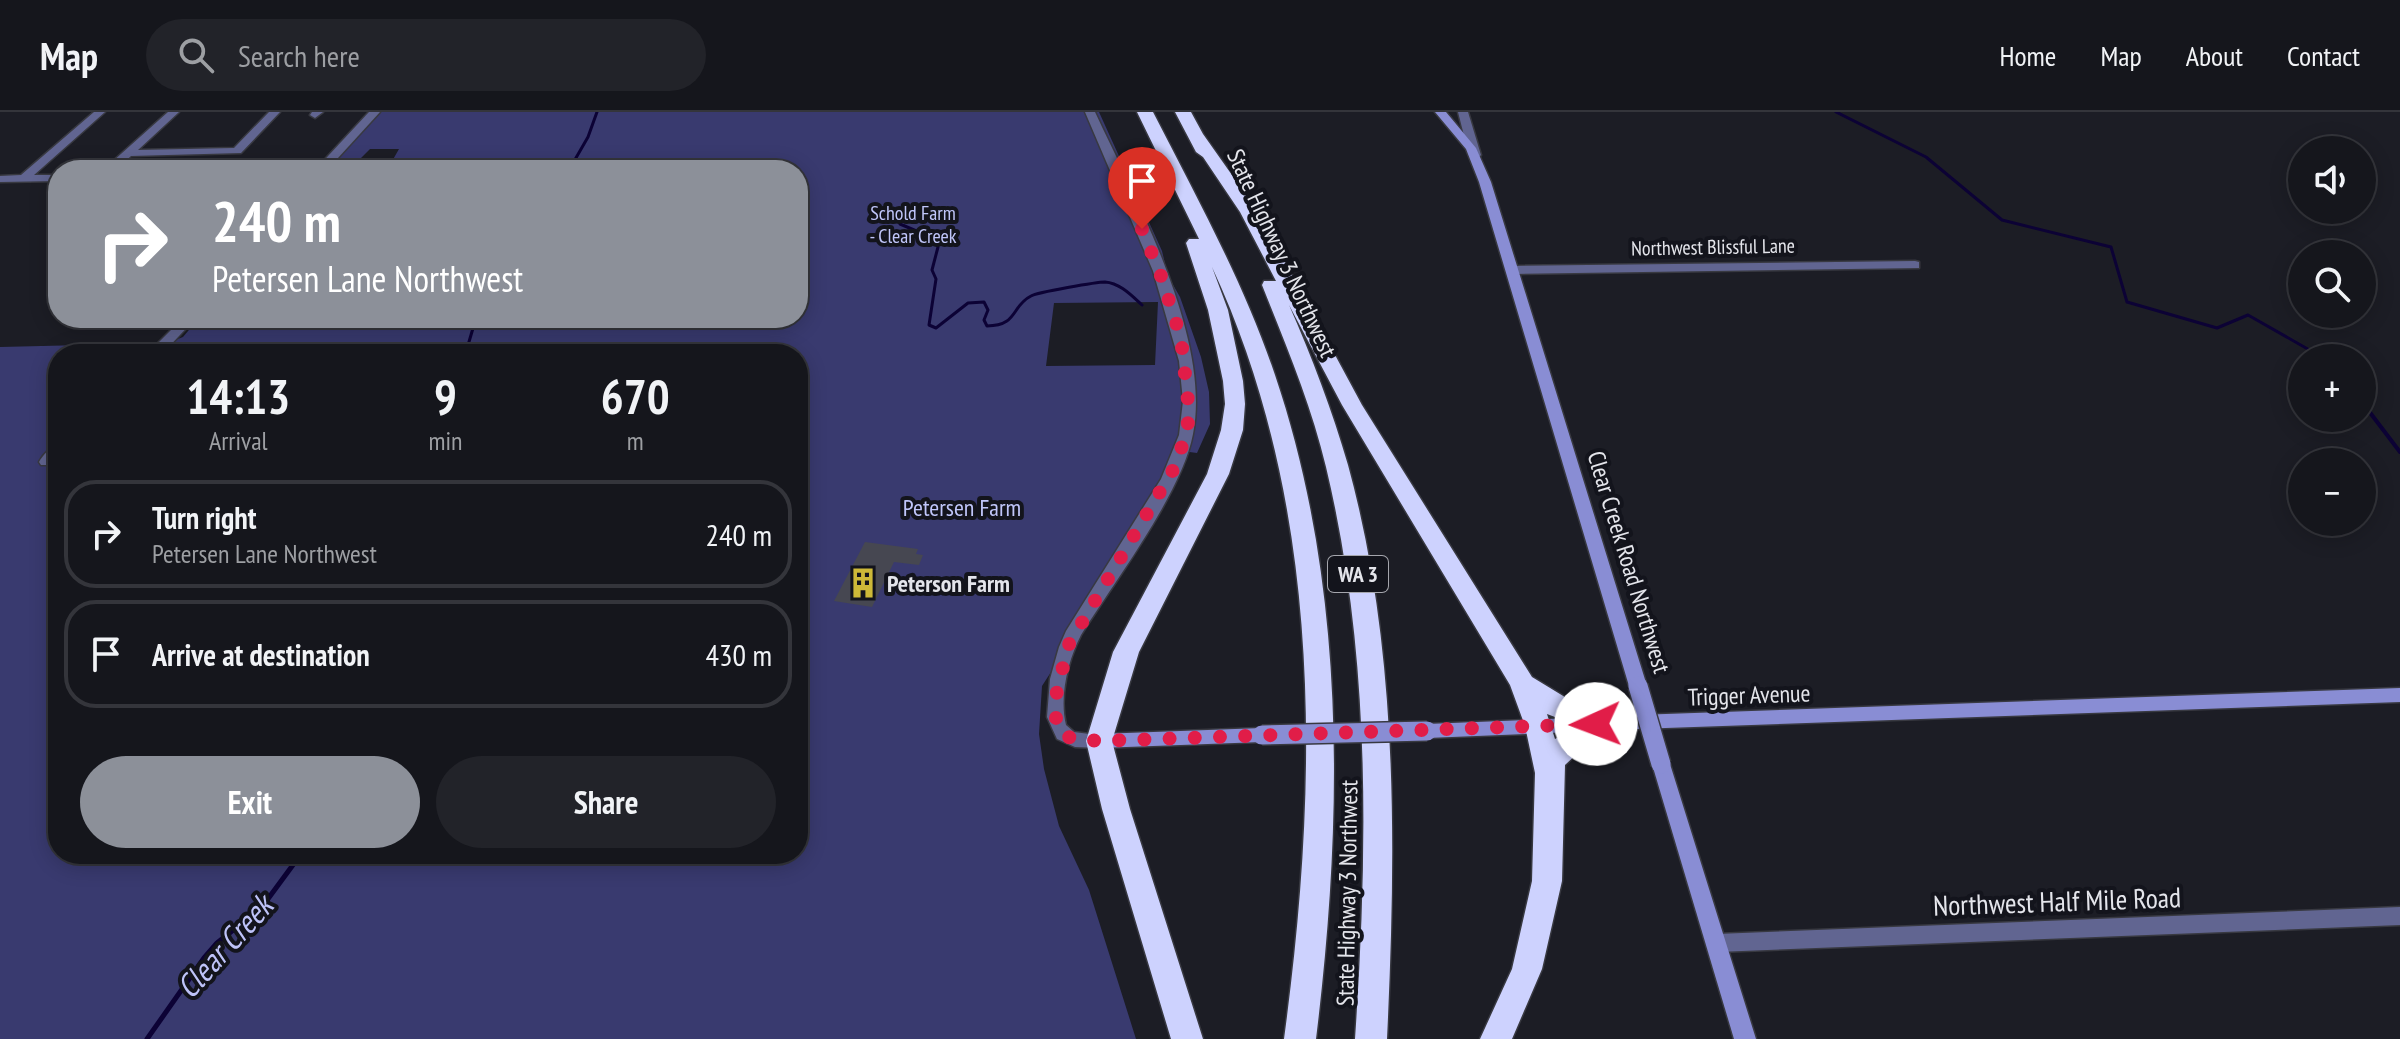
<!DOCTYPE html>
<meta charset="utf-8">
<style>
body{margin:0;font-family:"PT Sans Narrow",sans-serif;background:#222329;color:#f1f3f6;height:100vh;display:flex;flex-direction:column;font-size:30px;white-space:nowrap}
*{box-sizing:border-box;margin:0}
p{font-size:26px;color:#9d9fa3}
.icon{flex:none;width:44px;height:44px;fill:none;stroke:currentColor;stroke-width:2;stroke-linecap:round;stroke-linejoin:round}
.map{position:relative;flex:1;overflow:hidden}
.side{position:absolute;left:48px;top:232px;width:760px;height:520px;display:flex;flex-direction:column;background:#15161c;border-radius:32px;box-shadow:0 4px 20px #0003,0 0 0 2px #34353b}
.side>*{flex:none}
.guide{position:absolute;left:48px;top:48px;width:760px;height:168px;border-radius:32px;box-shadow:0 4px 20px #0003,0 0 0 2px #34353b;background:#8c9099;color:#fff;overflow:hidden}
.fabs{position:absolute;left:2288px;top:24px;display:grid;gap:16px}
.fabs a{display:grid;place-items:center;width:88px;height:88px;border-radius:50%;background:#15161c;box-shadow:0 4px 20px #0003,0 0 0 2px #34353b;font-size:40px}
.pin{position:absolute;display:grid;place-items:center;width:68px;height:68px;color:#fff;margin:-82px -34px;border-radius:50% 50% 50% 0;rotate:-45deg;box-shadow:0 0 8px #0007}
.pin .icon{rotate:45deg}
.me{position:absolute;width:88px;margin:-44px;rotate:268deg;stroke-linejoin:round;filter:drop-shadow(0 0 6px #0008)}
.turn{display:flex;align-items:center;gap:28px;height:168px;padding:0 32px;font-size:36px}
.turn .icon{width:104px;height:104px;stroke-width:2.5}
.turn b{display:block;font-size:56px;line-height:68px}
.eta{display:flex;justify-content:space-evenly;align-items:center;height:136px;text-align:center}
.eta b{font-size:48px;font-weight:800;line-height:56px}
.action{display:flex;gap:16px;margin-top:auto;padding:16px 32px}
.action a{flex:1;height:92px;border-radius:48px;background:#8c9099;color:#fff;font-size:32px;font-weight:800;line-height:92px;text-align:center}
.action a+a{background:#222329;color:#f1f3f6}
ul{padding:0;list-style:none}
li{display:flex;align-items:center;gap:24px;height:108px;margin:0 16px 12px;padding:0 16px;border:4px solid #34353b;border-radius:32px}
li div{flex:1}
li b{display:block;font-size:30px}
li em{font-style:normal}
header{display:flex;align-items:center;gap:48px;box-sizing:border-box;height:112px;padding:0 40px;background:#15161c;border-bottom:2px solid #34353b}
header strong{font-size:38px}
nav{display:flex;gap:44px;margin-inline-start:auto;font-size:28px}
.search{width:560px;height:72px;background:#222329;display:flex;align-items:center;gap:20px;box-sizing:border-box;padding:0 28px;border-radius:44px;color:#9d9fa3;font-size:30px}
.map>svg:first-child{display:block}
.green{fill:#393a6f;fill-rule:evenodd}
.lines{fill:none;stroke-linecap:round;stroke-linejoin:round}
.stream-far2{stroke:#0c0235;stroke-width:3}
.stream-far1{stroke:#0c0235;stroke-width:4}
.stream{stroke:#0c0235;stroke-width:5}
.building{fill:#464751}
.minor-casing{stroke:#383941;stroke-width:3}
.secondary-casing{stroke:#383941;stroke-width:3}
.motorway-casing{stroke:#383941;stroke-width:3}
.minor{fill:#616591;fill-rule:evenodd}
.secondary{fill:#898dd4;fill-rule:evenodd}
.motorway{fill:#cdd2fe;fill-rule:evenodd}
.secondary-bridge-casing{stroke:#383941;stroke-width:22;stroke-linecap:butt}
.secondary-bridge{stroke:#898dd4;stroke-width:19}
.route{stroke:#e11d48;stroke-width:14;stroke-dasharray:0 25.2}
.labels{text-anchor:middle;dominant-baseline:central;stroke-width:8;stroke-linejoin:round;paint-order:stroke}
.far-park-label{font-size:20px;fill:#c0c6fa;stroke:#13141c}
.far-street-label{font-size:20px;fill:#e4e5eb;stroke:#13141c}
.shield{fill:#13141c;stroke:#a5a6ad;stroke-width:2}
.shield-label{font-size:22px;font-weight:bold;fill:#e4e5eb}
.street-label{font-size:24px;fill:#e4e5eb;stroke:#13141c}
.park-label{font-size:24px;fill:#c0c6fa;stroke:#13141c}
.poi-label{font-size:24px;font-weight:bold;fill:#e4e5eb;stroke:#13141c;text-anchor:start}
.near-street-label{font-size:28px;fill:#e4e5eb;stroke:#13141c}
.near-water-label{font-size:32px;font-style:italic;fill:#bec3f8;stroke:#13141c}
</style>
<header>
<strong>Map</strong>
<div class="search"><svg class="icon" aria-label="search" viewBox="0 0 24 24"><circle cx="10" cy="10" r="6"/><path d="M15 15l6 6"/></svg>Search here</div>
<nav><a>Home</a><a>Map</a><a>About</a><a>Contact</a></nav>
</header>
<div class="map">
<svg width="2400" height="927" viewBox="0 0 2400 927">
<rect width="100%" height="100%" fill="#1c1d25"/>
<path class="green" d="M 380,0 L 1099,0 L 1162,139 L 1168,164 L 1180,185 L 1201,245 L 1209,280 L 1210,312 L 1197,341 L 1182,339 L 1101,482 L 1042,574 L 1039,622 L 1044,657 L 1059,714 L 1089,778 L 1136,927 L 0,927 L 0,235 L 167,231 L 183,225 L 199,206 L 798,206 L 798,58 L 387,58 L 399,37 L 370,37 L 357,50 L 333,51 ZM 1158,190 L 1155,253 L 1046,254 L 1054,191 ZM 58,242 L 798,242 L 798,742 L 58,742 Z"/>
<g class="lines">
<g class="stream-far2">
<path d="M 1836,0 L 1926,45 L 2002,108 L 2111,135 L 2127,190 L 2217,216 L 2248,203 L 2313,240"/>
<path d="M 569,58 L 588,25 L 597,0"/>
<path d="M 897,102 L 900,112 L 933,126 L 938,135 L 932,158 L 936,167 L 929,213 L 936,216 L 968,191 L 984,190 L 988,198 L 984,208 L 987,214 C 1018,214 1011,194 1031,184 C 1038,180 1097,170 1105,170 C 1120,171 1132,184 1142,193"/>
<path d="M 466,240 L 476,206"/>
</g>
<g class="stream-far1">
<path d="M 2309,238 L 2323,246"/>
<path d="M 465,242 L 466,238"/>
<path d="M 2362,290 L 2400,340"/>
</g>
<path class="stream" d="M 147,927 L 204,846 L 217,831 L 262,795 L 301,742"/>
</g>
<path class="building" d="M 865,430 L 918,437 L 916,442 L 923,443 L 919,453 L 894,450 L 872,495 L 834,489 Z"/>
<g class="lines">
<g class="minor-casing">
<g id="minor">
<path d="M 94,0 L 105,0 L 34,63 L 58,63 L 58,69 L 0,70 L 0,64 L 21,63 Z"/>
<path d="M 168,0 L 179,0 L 138,38 L 234,36 L 269,0 L 280,0 L 241,41 L 131,44 L 116,58 L 103,58 Z"/>
<path d="M 312,0 L 323,0 L 315,6 L 310,3 Z"/>
<path d="M 369,0 L 380,0 L 327,58 L 315,58 Z"/>
<path d="M 1085,0 L 1095,0 C 1135,86 1212,226 1193,322 C 1182,381 1114,470 1081,523 C 1068,548 1059,585 1066,613 L 1074,620 L 1105,624 L 1108,629 L 1105,634 L 1099,636 L 1075,635 L 1057,627 L 1047,605 L 1050,567 L 1059,535 L 1066,519 L 1161,367 L 1179,323 L 1183,289 L 1179,249 L 1153,159 Z"/>
<path d="M 1458,0 L 1468,0 L 1481,43 L 1479,45 L 1469,43 Z"/>
<path d="M 1915,149 L 1919,150 L 1919,156 L 1513,162 L 1507,158 L 1513,154 Z"/>
<path d="M 183,206 L 196,206 L 162,242 L 147,242 Z"/>
<path d="M 58,333 L 58,347 L 51,353 L 41,353 L 39,350 C 43,343 50,335 58,333 Z"/>
<path d="M 2400,795 L 2400,813 L 1717,840 L 1710,838 L 1707,831 L 1710,824 L 1717,822 Z"/>
</g>
</g>
<g class="secondary-casing">
<g id="secondary">
<path d="M 1435,0 L 1446,0 L 1476,36 L 1491,70 L 1647,574 L 1644,579 L 1632,579 L 1629,574 L 1479,70 L 1466,37 Z"/>
<path d="M 2400,576 L 2400,590 L 1637,617 L 1631,615 L 1628,610 L 1631,605 L 1637,603 Z"/>
<path d="M 1597,605 L 1603,607 L 1606,612 L 1603,617 L 1597,619 L 1427,626 L 1421,624 L 1418,619 L 1421,614 L 1427,612 Z"/>
<path d="M 1262,616 L 1268,618 L 1271,623 L 1268,628 L 1262,630 L 1099,636 L 1093,634 L 1090,629 L 1093,624 L 1099,622 Z"/>
<path d="M 1661,645 L 1667,647 L 1670,652 L 1756,927 L 1734,927 L 1652,652 L 1655,647 Z"/>
</g>
</g>
<g class="motorway-casing">
<g id="motorway">
<path d="M 1137,0 L 1153,0 C 1197,86 1244,171 1275,263 C 1347,476 1343,707 1316,927 L 1284,927 C 1319,669 1324,396 1212,155 L 1228,198 L 1243,269 L 1245,292 L 1243,318 L 1229,362 L 1139,540 L 1112,629 L 1130,697 L 1203,927 L 1171,927 L 1102,697 L 1086,629 L 1113,540 L 1207,362 L 1221,318 L 1225,292 L 1223,269 L 1208,198 L 1186,131 L 1189,127 L 1199,127 Z"/>
<path d="M 1175,0 L 1191,0 L 1203,22 L 1258,100 L 1362,293 L 1532,565 L 1578,593 L 1633,603 L 1637,611 L 1633,619 L 1583,636 L 1565,653 L 1562,769 L 1542,857 L 1512,927 L 1480,927 L 1512,857 L 1532,769 L 1535,661 L 1525,614 L 1510,573 L 1342,293 L 1289,193 C 1312,245 1332,298 1348,353 C 1399,539 1396,736 1387,927 L 1355,927 C 1368,735 1371,543 1326,355 C 1311,292 1286,233 1262,173 L 1264,169 L 1276,169 L 1240,100 L 1203,45 L 1196,40 ZM 1547,602 L 1579,614 L 1555,627 Z"/>
</g>
</g>
<use href="#minor" class="minor"/>
<use href="#secondary" class="secondary"/>
<use href="#motorway" class="motorway"/>
<g class="secondary-bridge-casing">
<g id="secondary-bridge">
<path d="M 1638,574 L 1661,652"/>
<path d="M 1262,623 L 1427,619"/>
</g>
</g>
<use href="#secondary-bridge" class="secondary-bridge"/>
</g>
<g class="lines">
<path class="route" d="M 1142,117 L 1161,164 L 1181,226 L 1189,298 L 1187,321 L 1173,358 L 1068,534 L 1056,584 L 1056,613 L 1070,626 L 1099,629 L 1596,612"/>
</g>
<defs>
<g id="building-bare" transform="scale(2.4)"><path d="M-4-6H4V6H1V3H-1V6H-4ZM-2.5-4.3h1.7v1.8h-1.7ZM.8-4.3h1.7v1.8H.8ZM-2.5-1h1.7V.8h-1.7ZM.8-1h1.7V.8H.8Z" fill="#cdb938" stroke="#13141c" stroke-width="2.5" paint-order="stroke"/></g>
</defs>
<g fill-rule="evenodd">
<use href="#building-bare" x="863" y="471"/>
</g>
<g class="labels">
<g class="far-park-label">
<text x="913" y="101">Schold Farm<tspan x="913" dy="23">- Clear Creek</tspan></text>
</g>
<g class="far-street-label">
<text transform="translate(1713 135) rotate(-1)">Northwest Blissful Lane</text>
</g>
<rect class="shield" x="1328" y="444" width="60" height="36" rx="6"/>
<g class="shield-label">
<text x="1358" y="462">WA 3</text>
</g>
<g class="street-label">
<text transform="translate(1282 141) rotate(65)">State Highway 3 Northwest</text>
<text transform="translate(1629 450) rotate(73)">Clear Creek Road Northwest</text>
<text transform="translate(1749 583) rotate(-2)">Trigger Avenue</text>
<text transform="translate(1347 781) rotate(-89)">State Highway 3 Northwest</text>
</g>
<g class="park-label">
<text x="962" y="395">Petersen Farm</text>
</g>
<g class="poi-label">
<text x="887" y="471">Peterson Farm</text>
</g>
<g class="near-street-label">
<text transform="translate(2057 789) rotate(-2)">Northwest Half Mile Road</text>
</g>
<g class="near-water-label">
<text transform="translate(224 834) rotate(-48)">Clear Creek</text>
</g>
</g>
</svg>
<div class="fabs">
<a><svg class="icon" aria-label="sound" viewBox="0 0 24 24"><path d="M4 9h4l5-4v14l-5-4H4zM17 9q2 3 0 6"/></svg></a>
<a><svg class="icon" aria-label="search" viewBox="0 0 24 24"><circle cx="10" cy="10" r="6"/><path d="M15 15l6 6"/></svg></a>
<a>+</a>
<a>−</a>
</div>
<div class="pin" style="left:1142px;top:117px;background:#d93025"><svg class="icon" aria-label="arrive" viewBox="0 0 24 24"><path d="M6 21V4h12l-3 4 3 4H6"/></svg></div>
<svg class="me" style="left:1596px;top:612px" viewBox="-20 -20 40 40"><circle r="19" fill="#fff"/><path d="M0-13L10 11 0 6-10 11z" fill="#e11d48"/></svg>
<div class="guide">
<div class="turn"><svg class="icon" aria-label="right" viewBox="0 0 24 24"><path d="M7 20v-9h11M14 6l5 5-5 5"/></svg><div><b>240 m</b>Petersen Lane Northwest</div></div>
</div>
<section class="side">
<div class="eta">
<div><b>14:13</b><p>Arrival</p></div>
<div><b>9</b><p>min</p></div>
<div><b>670</b><p>m</p></div>
</div>
<ul>
<li><svg class="icon" aria-label="right" viewBox="0 0 24 24"><path d="M7 20v-9h11M14 6l5 5-5 5"/></svg><div><b>Turn right</b><p>Petersen Lane Northwest</p></div><em>240 m</em></li>
<li><svg class="icon" aria-label="arrive" viewBox="0 0 24 24"><path d="M6 21V4h12l-3 4 3 4H6"/></svg><div><b>Arrive at destination</b></div><em>430 m</em></li>
</ul>
<div class="action"><a>Exit</a><a>Share</a></div>
</section>
</div>
